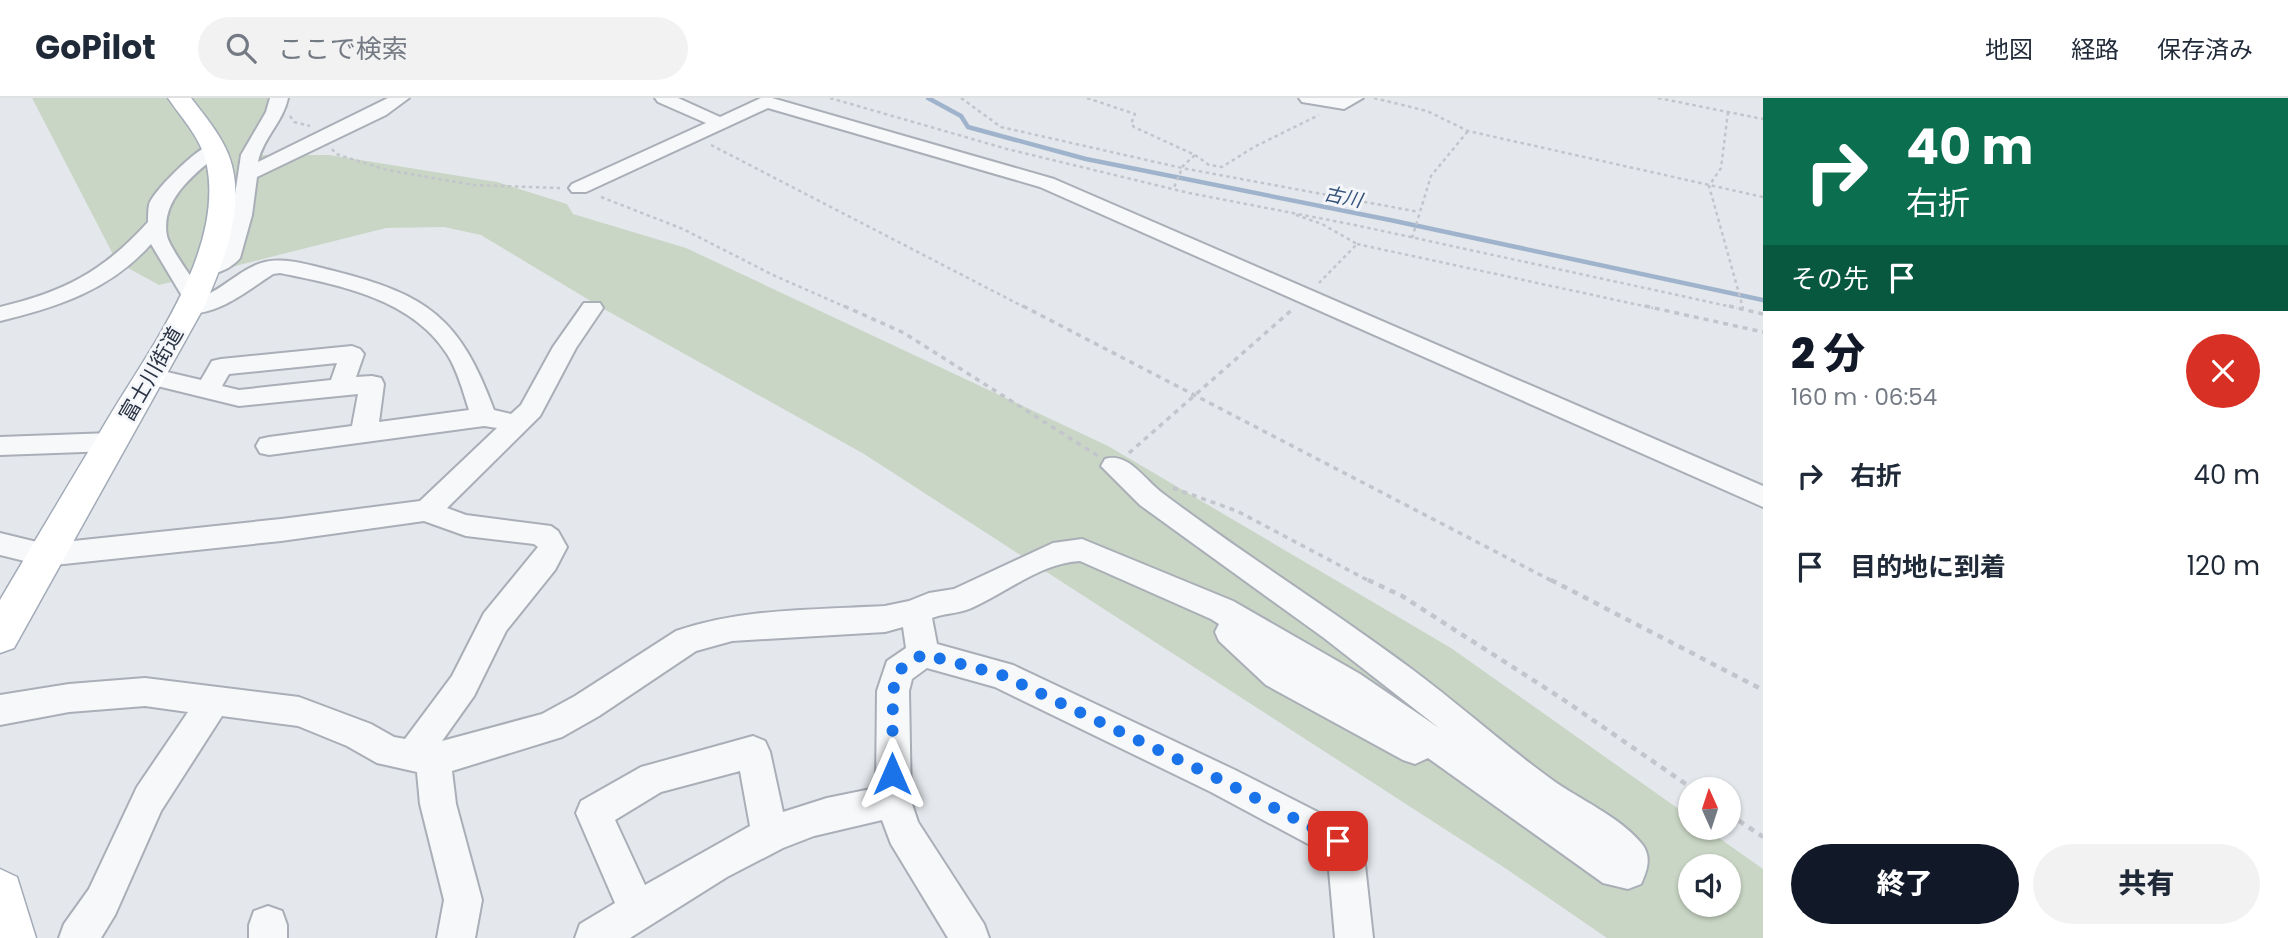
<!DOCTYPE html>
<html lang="ja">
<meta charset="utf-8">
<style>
body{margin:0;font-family:Poppins,"Noto Sans JP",sans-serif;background:#f2f2f3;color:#1f2937;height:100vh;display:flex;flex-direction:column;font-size:26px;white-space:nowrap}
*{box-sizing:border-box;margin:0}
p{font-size:23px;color:#747a83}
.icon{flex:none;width:38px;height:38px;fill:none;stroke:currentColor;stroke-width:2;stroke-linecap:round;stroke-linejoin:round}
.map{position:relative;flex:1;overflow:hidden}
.side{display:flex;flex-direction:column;background:#fff;width:525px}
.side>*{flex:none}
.guide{background:#0b6e4f;color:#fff;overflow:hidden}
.needle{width:46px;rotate:357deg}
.tools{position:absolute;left:1678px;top:679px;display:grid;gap:14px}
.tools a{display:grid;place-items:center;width:63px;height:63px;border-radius:50%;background:#fff;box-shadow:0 2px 5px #0004;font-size:35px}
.pin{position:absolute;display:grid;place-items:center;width:60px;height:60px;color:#fff;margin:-30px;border-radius:14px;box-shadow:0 4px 10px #0006}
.me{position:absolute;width:77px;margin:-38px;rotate:0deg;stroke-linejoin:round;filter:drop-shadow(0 0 5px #0008)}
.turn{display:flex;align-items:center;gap:24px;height:147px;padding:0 28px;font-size:32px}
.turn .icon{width:91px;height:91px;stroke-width:2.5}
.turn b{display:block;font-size:49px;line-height:60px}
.then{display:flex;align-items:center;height:66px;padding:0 28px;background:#0003;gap:14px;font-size:26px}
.round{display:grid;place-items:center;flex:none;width:74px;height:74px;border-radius:37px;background:#f2f2f3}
.summary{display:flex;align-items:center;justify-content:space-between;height:119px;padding:0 28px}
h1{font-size:42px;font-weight:800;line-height:52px;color:#111827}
.primary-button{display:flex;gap:14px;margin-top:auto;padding:14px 28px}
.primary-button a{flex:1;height:80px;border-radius:42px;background:#111827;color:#fff;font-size:28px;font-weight:800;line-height:80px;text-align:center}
.primary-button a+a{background:#f2f2f3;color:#1f2937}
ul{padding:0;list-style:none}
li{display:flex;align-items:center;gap:21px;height:91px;padding:0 28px}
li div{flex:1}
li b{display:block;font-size:26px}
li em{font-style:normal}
header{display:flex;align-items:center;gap:42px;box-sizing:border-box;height:98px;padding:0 35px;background:#fff;border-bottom:2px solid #e0e1e3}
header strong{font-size:33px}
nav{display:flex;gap:38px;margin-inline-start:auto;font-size:24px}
.search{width:490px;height:63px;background:#f2f2f3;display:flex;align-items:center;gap:18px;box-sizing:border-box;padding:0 24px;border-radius:38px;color:#747a83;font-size:26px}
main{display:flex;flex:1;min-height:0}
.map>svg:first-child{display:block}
.green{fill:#c9d6c5;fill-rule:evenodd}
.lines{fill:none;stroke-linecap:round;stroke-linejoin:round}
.stream{stroke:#9fb4cc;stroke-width:4.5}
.minor-casing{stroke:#a9aeb7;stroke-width:4}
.major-casing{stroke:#a3abb8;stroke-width:3}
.path-far2{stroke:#c2c5cb;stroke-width:2.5;stroke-dasharray:3.5 3.5;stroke-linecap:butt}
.path-far1{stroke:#c2c5cb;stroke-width:3.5;stroke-dasharray:5 5;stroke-linecap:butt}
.path{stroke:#c2c5cb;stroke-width:4.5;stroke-dasharray:6 6;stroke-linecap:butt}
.minor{fill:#f7f8fa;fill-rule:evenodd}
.major{fill:#fff;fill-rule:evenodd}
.route{stroke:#1a73e8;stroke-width:12;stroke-dasharray:0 21.6}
.labels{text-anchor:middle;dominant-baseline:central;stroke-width:6;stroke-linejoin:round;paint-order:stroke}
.far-water-label{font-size:19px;font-style:italic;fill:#34527a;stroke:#f4f6f9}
.street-label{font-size:21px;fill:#2b3445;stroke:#f4f6f9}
</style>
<header>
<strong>GoPilot</strong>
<div class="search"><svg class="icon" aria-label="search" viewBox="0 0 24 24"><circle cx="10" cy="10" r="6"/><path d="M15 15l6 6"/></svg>ここで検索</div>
<nav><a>地図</a><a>経路</a><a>保存済み</a></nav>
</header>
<main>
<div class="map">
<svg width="1763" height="840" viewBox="0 0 1763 840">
<rect width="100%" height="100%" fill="#e4e7ec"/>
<path class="green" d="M 32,0 L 267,0 L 275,19 L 256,57 L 329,57 L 497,84 L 567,106 L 573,116 L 686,150 L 1108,348 L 1451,550 L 1690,719 L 1690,730 L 1705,730 L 1763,771 L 1763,840 L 1607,840 L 1505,770 L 864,356 L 604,211 L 481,137 L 444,129 L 386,130 L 159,187 L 117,164 ZM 1690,768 L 1729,768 L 1729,807 L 1690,807 Z"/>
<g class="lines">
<path class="stream" d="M 928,0 L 961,18 L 968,29 L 1086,61 L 1390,122 L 1763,202"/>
<g class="minor-casing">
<g id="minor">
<path d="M 270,0 L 288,0 C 283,24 263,40 258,64 L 388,0 L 409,0 L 386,17 L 257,79 L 252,117 L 240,160 C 231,171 213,179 199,176 L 196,171 L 199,166 L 220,156 L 232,117 L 241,57 L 266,14 Z"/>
<path d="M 655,0 L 678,0 L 720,19 L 761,0 L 772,0 L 1054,81 L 1763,388 L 1763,409 L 1040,89 L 768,10 L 586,94 L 572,94 L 569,90 L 572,86 L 706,25 L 658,4 Z"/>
<path d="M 1299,0 L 1363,0 L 1344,11 L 1302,4 Z"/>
<path d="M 212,46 L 221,52 L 219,56 C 194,76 160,102 167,138 C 170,151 196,185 204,198 C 224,190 243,169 265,164 C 286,159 313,168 334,173 C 428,197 460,220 494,312 L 511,316 L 521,307 L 553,249 L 584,205 L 600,205 L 603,210 L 576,250 L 540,318 L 447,410 L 466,417 L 551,428 L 558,433 L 567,449 L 555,472 L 506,533 L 474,598 L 442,643 L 542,616 L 575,598 L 676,533 C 743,510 815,512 885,508 L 909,503 L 929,495 L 954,491 L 1053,445 L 1082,441 L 1233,503 L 1360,576 L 1439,630 L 1324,540 L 1140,407 L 1101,368 L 1105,361 C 1128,354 1144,381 1161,394 C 1243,456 1331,511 1413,572 C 1460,607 1504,647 1551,681 C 1580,702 1619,718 1642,746 C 1652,759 1647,773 1641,786 L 1628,791 L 1603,785 L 1428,660 L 1415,666 L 1403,662 L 1266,587 L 1219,543 L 1215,534 L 1219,526 L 1211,521 L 1080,463 C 1040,465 1005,496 969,511 C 957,516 944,515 932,520 L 937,546 L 1013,567 L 1235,672 L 1351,731 L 1364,758 L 1373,840 L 1335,840 L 1328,761 L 1325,755 L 1211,694 L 995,589 L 927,570 L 912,581 L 909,593 L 911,703 L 918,724 L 984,826 L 989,840 L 948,840 L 891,746 L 882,722 L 814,738 L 783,750 L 727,779 L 630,840 L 575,840 L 580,826 L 615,805 L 576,715 L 581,703 L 641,669 L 753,638 L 765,643 L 770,654 L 783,714 L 827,700 L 876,690 L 877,593 L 887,563 L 906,550 L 903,529 L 885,534 L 732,543 L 696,553 L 599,618 L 562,639 L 452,673 L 456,706 L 482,802 L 475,840 L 437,840 L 444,802 L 420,706 L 417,674 L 377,665 L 347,648 L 298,628 L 222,618 L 161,713 L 115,817 L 101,840 L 59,840 L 64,826 L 89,791 L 137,689 L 188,614 L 145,608 L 69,614 L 0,627 L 0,597 L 69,586 L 145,580 L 299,599 L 371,626 L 394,639 L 405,641 L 452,578 L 484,515 L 538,449 L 534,446 L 466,438 L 424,423 L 281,443 L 45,468 L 0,457 L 0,435 L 45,446 L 281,421 L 420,403 L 497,330 L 484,328 L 269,357 L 260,355 L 256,348 L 260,341 L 269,339 L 352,328 L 358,296 L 239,308 L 141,284 L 138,278 L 141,272 L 150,270 L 201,282 L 212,263 L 221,261 L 352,248 L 360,251 L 364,256 L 356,279 L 372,278 L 381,280 L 384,286 L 379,324 L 469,312 C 463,294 458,273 447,256 C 412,201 340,187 280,175 L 273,176 C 248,192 213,222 181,214 L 178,209 L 185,203 L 151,146 C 110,192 58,209 0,223 L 0,209 C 64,194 104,173 148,124 C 148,119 148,112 149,107 C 153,93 197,50 212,46 ZM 337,265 L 331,282 L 239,292 L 222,288 L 229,276 ZM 740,673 L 750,728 L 645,787 L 615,722 L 661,694 Z"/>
<path d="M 111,335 L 120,338 L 124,344 L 120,350 L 111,353 L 0,357 L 0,339 Z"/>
<path d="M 268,808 L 282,813 L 287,827 L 287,840 L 249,840 L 249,827 L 254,813 Z"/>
</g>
</g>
<g class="major-casing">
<g id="major">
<path d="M 168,0 L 191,0 C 205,18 221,37 229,58 C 247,107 224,164 204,209 L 14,550 L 0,555 L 0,502 C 34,444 69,386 103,329 C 145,257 224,156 207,68 C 202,41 183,22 168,0 Z"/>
<path d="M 0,771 L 17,779 L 36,840 L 0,840 Z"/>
</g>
</g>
<g class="path-far2">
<path d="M 830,0 L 1007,51 L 1189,95 L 1355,127 L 1737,210"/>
<path d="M 961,0 L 1001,29 L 1182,70 L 1419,114"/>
<path d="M 1087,0 L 1135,16 L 1131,26 L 1134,29 L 1195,57 L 1183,68 L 1173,92"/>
<path d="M 1374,0 L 1427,13 L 1468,33 L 1763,99"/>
<path d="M 1658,0 L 1763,21"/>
<path d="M 1728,14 L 1721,70 L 1709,88 L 1743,210"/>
<path d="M 290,18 L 294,24 L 310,28"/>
<path d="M 711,47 L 1026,210"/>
<path d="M 332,51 L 336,56 L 387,72 L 474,87 L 560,90"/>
<path d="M 1195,57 L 1209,67 L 1222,69 L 1254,49 L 1319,17"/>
<path d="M 601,99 L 683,131 L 773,177 L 848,210"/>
<path d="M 1296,117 L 1322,126 L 1357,146 L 1319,185"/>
<path d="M 1412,140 L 1431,78 L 1468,33"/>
<path d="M 1357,146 L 1653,210"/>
</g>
<g class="path-far1">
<path d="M 844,208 L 904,235 L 1098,358"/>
<path d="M 1023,208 L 1554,484"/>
<path d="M 1645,208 L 1763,234"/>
<path d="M 1729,208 L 1763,216"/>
<path d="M 1129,355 L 1294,210"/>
<path d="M 1173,390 L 1237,413 L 1371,484"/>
</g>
<g class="path">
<path d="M 1368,482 L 1402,498 L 1561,600 L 1693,691"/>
<path d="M 1551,482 L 1763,592"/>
<path d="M 1729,716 L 1763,739"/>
</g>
<use href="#minor" class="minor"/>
<use href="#major" class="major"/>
</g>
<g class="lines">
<path class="route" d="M 892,676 L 893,593 L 898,573 L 923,556 L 1002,577 L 1223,683 L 1338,743"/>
</g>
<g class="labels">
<g class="far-water-label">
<text transform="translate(1343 99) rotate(12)">古川</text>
</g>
<g class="street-label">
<text transform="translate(151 276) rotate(-60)">富士川街道</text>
</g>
</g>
</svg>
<div class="tools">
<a><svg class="needle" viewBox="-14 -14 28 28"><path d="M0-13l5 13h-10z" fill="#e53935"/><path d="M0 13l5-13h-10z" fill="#747a83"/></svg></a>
<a><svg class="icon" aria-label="sound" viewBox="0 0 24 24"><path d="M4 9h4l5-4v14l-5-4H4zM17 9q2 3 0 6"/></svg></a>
</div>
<div class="pin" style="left:1338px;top:743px;background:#d93025"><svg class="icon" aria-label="arrive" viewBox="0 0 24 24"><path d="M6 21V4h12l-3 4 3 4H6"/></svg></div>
<svg class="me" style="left:892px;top:676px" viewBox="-20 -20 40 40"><path d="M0-17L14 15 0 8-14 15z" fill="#1a73e8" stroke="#fff" stroke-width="4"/></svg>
</div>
<section class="side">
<div class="guide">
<div class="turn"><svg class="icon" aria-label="right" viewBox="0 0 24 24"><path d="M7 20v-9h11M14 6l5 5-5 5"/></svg><div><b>40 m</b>右折</div></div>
<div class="then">その先<svg class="icon" aria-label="arrive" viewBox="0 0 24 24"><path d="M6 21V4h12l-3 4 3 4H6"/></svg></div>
</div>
<div class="summary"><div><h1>2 分</h1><p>160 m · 06:54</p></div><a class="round" style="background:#d93025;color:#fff"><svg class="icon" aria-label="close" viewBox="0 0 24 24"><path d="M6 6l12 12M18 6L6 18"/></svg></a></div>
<ul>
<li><svg class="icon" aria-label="right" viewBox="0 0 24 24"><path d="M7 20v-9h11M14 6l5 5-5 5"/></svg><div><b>右折</b></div><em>40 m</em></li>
<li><svg class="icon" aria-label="arrive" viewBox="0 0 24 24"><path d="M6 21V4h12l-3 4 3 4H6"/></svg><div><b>目的地に到着</b></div><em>120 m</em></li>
</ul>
<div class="primary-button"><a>終了</a><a>共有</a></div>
</section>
</main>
